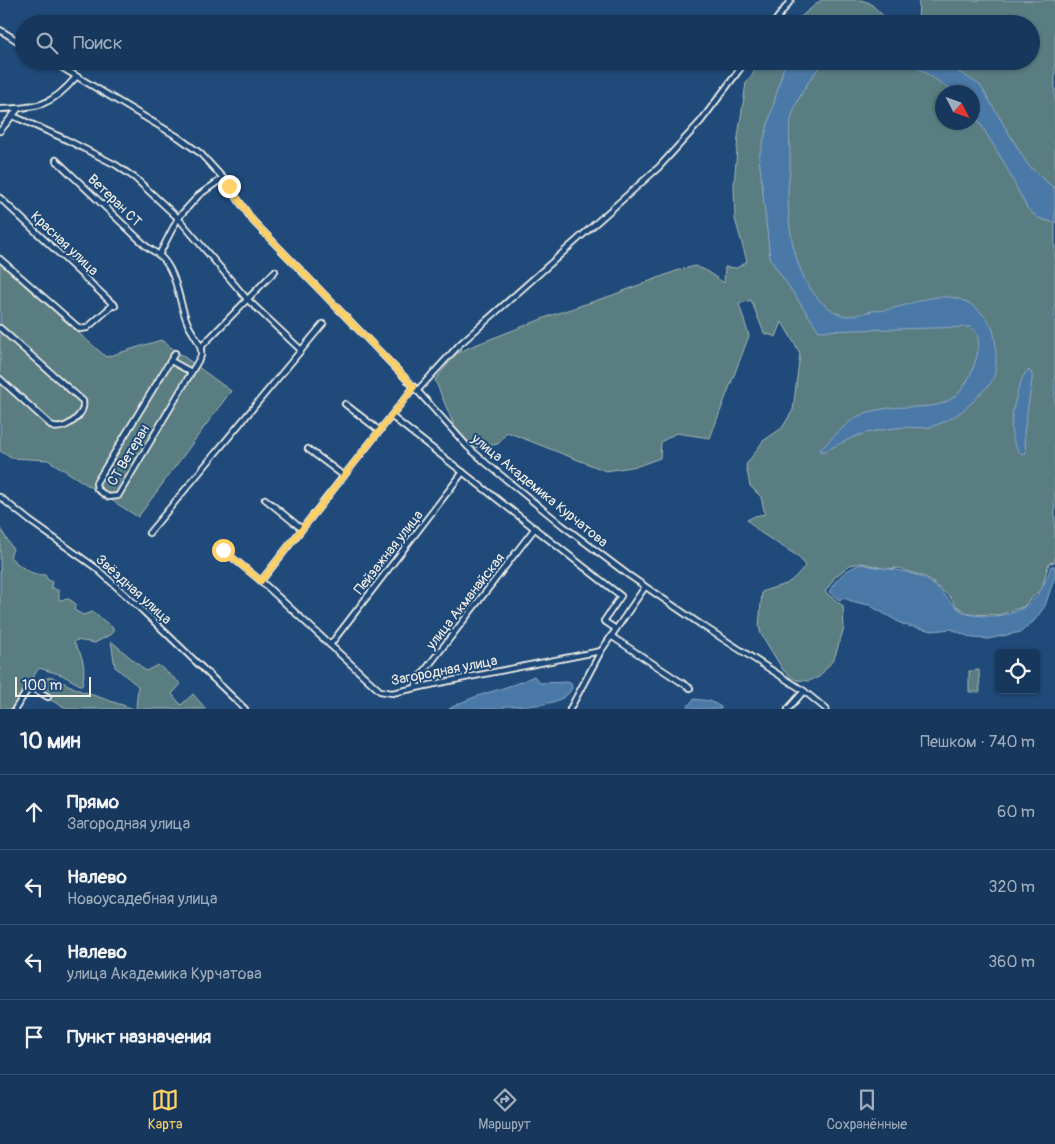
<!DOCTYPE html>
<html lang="ru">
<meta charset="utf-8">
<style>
body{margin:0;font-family:Pangolin,sans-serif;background:#244365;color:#f1f3f6}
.controls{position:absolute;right:15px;bottom:15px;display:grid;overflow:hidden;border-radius:5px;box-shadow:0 1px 4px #0004}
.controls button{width:45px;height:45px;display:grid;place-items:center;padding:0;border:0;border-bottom:1px solid #365272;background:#17385c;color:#f1f3f6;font:25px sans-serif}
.compass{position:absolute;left:935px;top:85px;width:45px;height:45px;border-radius:50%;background:#17385c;box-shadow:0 1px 4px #0004;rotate:132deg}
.scale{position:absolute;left:15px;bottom:12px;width:76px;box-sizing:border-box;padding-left:5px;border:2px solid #f4f1e8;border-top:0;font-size:14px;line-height:18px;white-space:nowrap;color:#f4f1e8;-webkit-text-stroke:4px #1f4a7a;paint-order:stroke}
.stop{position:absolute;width:15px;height:15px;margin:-11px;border:4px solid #ffd166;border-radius:50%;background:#fff}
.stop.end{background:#ffd166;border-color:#fff;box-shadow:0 1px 5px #0008}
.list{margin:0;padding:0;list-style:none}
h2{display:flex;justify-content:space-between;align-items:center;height:65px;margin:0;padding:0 20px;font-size:21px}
h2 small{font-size:16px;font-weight:400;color:#9eacbb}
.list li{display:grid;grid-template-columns:32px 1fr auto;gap:15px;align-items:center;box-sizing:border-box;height:75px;padding:0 20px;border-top:1px solid #365272}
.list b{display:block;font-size:19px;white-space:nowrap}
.list p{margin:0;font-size:16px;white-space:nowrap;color:#9eacbb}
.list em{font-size:16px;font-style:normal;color:#9eacbb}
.icon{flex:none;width:28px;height:28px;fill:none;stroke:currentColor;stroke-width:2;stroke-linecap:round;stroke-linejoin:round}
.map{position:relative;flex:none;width:1055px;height:709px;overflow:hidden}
.search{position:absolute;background:#17385c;box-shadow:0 1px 4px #0004;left:15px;right:15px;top:15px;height:55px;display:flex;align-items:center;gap:12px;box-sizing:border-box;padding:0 18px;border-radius:28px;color:#9eacbb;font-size:19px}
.sheet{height:365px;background:#17385c}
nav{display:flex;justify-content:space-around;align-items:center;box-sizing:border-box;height:70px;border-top:1px solid #365272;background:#17385c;font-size:14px;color:#9eacbb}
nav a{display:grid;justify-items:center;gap:2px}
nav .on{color:#ffd166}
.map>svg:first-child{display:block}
.green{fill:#5a7d81;stroke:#a7b7b4;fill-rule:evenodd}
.water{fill:#4b79a7;stroke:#8fa9c1}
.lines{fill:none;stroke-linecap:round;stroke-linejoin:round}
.minor-casing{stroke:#f4f1e8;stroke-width:8}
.minor{stroke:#1f4a7a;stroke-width:4.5}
.route{stroke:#ffd166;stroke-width:6}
.labels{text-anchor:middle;stroke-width:4;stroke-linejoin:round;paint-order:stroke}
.street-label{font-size:14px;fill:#f4f1e8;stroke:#1f4a7a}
</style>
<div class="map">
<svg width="1055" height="709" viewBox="0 0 1055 709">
<rect width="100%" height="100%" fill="#1f4a7a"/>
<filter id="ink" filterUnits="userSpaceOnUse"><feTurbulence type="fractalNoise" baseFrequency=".02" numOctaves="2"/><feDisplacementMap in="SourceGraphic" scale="10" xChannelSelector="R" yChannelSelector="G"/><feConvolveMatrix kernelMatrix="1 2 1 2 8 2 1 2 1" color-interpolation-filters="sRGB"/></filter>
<g filter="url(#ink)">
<!-- green -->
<g class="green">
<path d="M 821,0 L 861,0 L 870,3 L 892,24 L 918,23 L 919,0 L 1055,0 L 1055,562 L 1049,563 L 1042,588 L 1023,607 L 999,615 L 969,614 L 956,606 L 950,597 L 927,578 L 899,568 L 887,569 L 862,563 L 850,565 L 835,577 L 825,592 L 843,606 L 844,628 L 834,659 L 819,677 L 809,681 L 796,680 L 783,670 L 761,634 L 759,626 L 762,592 C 770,588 778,587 786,584 C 793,580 800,572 805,566 L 799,557 L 761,533 L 747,520 L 755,516 L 765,514 L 761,497 L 750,486 L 746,465 L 763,441 L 782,428 L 793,410 L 800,353 L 782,322 L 776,337 L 764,333 L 751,300 L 739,304 L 749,336 L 710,438 L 676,433 L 661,442 L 660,458 L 638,466 L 606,471 L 507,432 L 498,444 L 474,448 L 455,428 L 435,380 L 456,354 L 470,347 L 552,315 L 613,295 L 676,271 L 695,266 L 705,270 L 724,283 L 725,267 L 737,268 L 747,261 L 735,219 L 734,185 L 738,137 L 746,83 L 761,61 L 1031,61 L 1031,24 L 792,24 ZM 942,92 L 972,92 L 972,122 L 942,122 Z"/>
<polygon points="0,264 106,357 161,340 231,391 138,517 48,460 11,458 0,451"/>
<path d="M 0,528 L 13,549 L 10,557 C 21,567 30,575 45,575 L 47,579 L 52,582 L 51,587 L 59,591 L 59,600 L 69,599 L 76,604 L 74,610 L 83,615 L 93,612 L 113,628 L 113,633 L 95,643 L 76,640 L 74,643 C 84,656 86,670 82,686 L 62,675 L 39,668 L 15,703 L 13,709 L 0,709 Z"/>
<polygon points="111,641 146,671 158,665 181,684 172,694 181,705 193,694 206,709 136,709 138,686 115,667"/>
<polygon points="979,670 980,692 969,692 969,671"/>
<polygon points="52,677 81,691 134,709 68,709 33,691 38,680"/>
</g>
<!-- water -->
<g class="water">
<path d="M 789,61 L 824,61 C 811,78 798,95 792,116 C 787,131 791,149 790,165 C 790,175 788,185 788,195 C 788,237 798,298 842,315 C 851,318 863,313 872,311 C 878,310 884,311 890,309 C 910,305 928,295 949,297 C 967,299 979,308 989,322 C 996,332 995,343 996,355 C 996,363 996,373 992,381 C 990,385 986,388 982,392 C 968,408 952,421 930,427 C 919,429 907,426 896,428 C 886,429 876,431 867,433 C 853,436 838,445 825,451 L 819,451 C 830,440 849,419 863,414 C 913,395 955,430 976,359 C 979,347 981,336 971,327 L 819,331 L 770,259 L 759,157 L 784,66 Z"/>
<polygon points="907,61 941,61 980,85 1028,165 1055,189 1055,223 1038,218 1027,208 1003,161 973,112 972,92 955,92"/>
<path d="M 1029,370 L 1032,374 L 1032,380 L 1024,433 L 1026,453 L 1022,455 C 1005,437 1012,412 1018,390 C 1021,383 1022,374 1029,370 Z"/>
<path d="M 862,564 C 883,570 905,568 925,579 C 941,587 950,605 965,613 C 971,616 978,615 984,616 C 1021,618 1041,600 1051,566 L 1055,566 L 1055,576 L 1045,606 L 1034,621 L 1021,632 L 988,639 L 972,638 L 951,629 L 933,631 L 904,625 L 869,605 L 854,602 L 844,598 L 839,600 L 829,592 C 837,577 846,569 862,564 Z"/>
<path d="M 534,676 L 540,683 L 568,682 L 571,683 L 572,688 C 564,707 524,706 506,706 L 501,709 L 449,709 C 475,693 506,690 534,676 Z"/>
<polygon points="694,699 710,701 721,707 721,709 685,709"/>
</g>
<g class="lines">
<defs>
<g id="minor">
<polyline points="773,24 791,0"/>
<polyline points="0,30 24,45"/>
<polyline points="51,61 178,137 200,153 223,178 253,221 414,387 468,447 486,463 562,525 627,574 700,624 804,691 788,709"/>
<path d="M 0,109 C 37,108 52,106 76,77"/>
<polyline points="13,116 65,139 116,165 135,178 178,218 247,299 301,350"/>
<polyline points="0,131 18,109"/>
<polyline points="56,160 146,246 159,255 178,218 199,195 223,178"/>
<polyline points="0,198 115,306"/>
<path d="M 159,255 C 178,271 178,302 188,324 C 192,334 203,344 201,356 L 118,496 L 108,497 L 97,489 L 96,483 L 175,353"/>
<polyline points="0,259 80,329 87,328 114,304"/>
<path d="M 0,328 L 83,401 C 86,415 66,430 53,427 L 0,379"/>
<polyline points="201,347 275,271"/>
<polyline points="171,361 191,372"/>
<polyline points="417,391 460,344 659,167 701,121 746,61"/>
<polyline points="345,404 380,431"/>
<polyline points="391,416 621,596 604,621 616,629"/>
<polyline points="308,449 344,476"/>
<polyline points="0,497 30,521 96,568 142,610 245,709"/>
<polyline points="265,499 302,529"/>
<polyline points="149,533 323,324"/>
<polyline points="223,550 261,581 380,691 392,693 449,681 601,651"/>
<polyline points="261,581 414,387"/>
<polyline points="611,636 690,688"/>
<polyline points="330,645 463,472"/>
<polyline points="416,688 416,682 535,528"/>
<polyline points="804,691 826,709"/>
<polyline points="15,709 30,686 48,697"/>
<polyline points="570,709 601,651 645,587"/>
</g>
</defs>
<!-- minor casing -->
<use href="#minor" class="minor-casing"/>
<!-- minor -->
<use href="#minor" class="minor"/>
</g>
</g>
<g class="lines" filter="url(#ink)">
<!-- route -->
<polyline class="route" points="223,550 261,581 414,387 253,221 229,186"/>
</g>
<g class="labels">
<!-- street labels -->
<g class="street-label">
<text transform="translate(115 200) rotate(44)" y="5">Ветеран СТ</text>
<text transform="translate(65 243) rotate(43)" y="5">Красная улица</text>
<text transform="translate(128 455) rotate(-59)" y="5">СТ Ветеран</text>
<text transform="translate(540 490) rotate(39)" y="5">улица Академика Курчатова</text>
<text transform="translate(388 552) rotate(-52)" y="5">Пейзажная улица</text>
<text transform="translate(134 589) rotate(42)" y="5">Звёздная улица</text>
<text transform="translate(465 601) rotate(-52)" y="5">улица Акманайская</text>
<text transform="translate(444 670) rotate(-11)" y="5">Загородная улица</text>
</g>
</g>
</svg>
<div class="controls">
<button><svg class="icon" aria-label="locate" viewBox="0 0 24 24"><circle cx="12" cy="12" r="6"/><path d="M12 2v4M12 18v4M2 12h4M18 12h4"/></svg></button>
</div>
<svg class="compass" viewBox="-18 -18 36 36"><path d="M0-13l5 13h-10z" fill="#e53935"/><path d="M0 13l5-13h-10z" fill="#9eacbb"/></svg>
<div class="scale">100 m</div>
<div class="stop" style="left:223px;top:550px"></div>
<div class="stop end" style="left:229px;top:186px"></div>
<div class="search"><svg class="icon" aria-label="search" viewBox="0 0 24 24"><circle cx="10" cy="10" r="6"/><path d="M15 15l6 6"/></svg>Поиск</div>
</div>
<section class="sheet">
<h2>10 мин<small>Пешком · 740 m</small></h2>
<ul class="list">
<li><svg class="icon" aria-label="ahead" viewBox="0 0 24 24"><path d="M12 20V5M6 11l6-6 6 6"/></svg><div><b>Прямо</b><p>Загородная улица</p></div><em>60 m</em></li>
<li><svg class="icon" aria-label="left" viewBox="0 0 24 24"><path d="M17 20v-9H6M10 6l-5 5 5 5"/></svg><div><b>Налево</b><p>Новоусадебная улица</p></div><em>320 m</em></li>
<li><svg class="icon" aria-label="left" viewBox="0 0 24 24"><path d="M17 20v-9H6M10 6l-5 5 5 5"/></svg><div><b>Налево</b><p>улица Академика Курчатова</p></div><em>360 m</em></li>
<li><svg class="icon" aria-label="arrive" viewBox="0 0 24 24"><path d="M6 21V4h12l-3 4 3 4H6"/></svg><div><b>Пункт назначения</b></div></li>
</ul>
</section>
<nav>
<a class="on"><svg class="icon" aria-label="map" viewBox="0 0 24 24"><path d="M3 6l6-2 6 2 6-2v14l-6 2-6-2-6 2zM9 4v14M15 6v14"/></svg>Карта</a>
<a><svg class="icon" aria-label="directions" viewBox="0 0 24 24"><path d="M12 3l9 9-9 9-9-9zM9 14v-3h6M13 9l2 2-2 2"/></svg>Маршрут</a>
<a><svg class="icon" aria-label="saved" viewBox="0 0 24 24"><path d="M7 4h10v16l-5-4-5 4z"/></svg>Сохранённые</a>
</nav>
